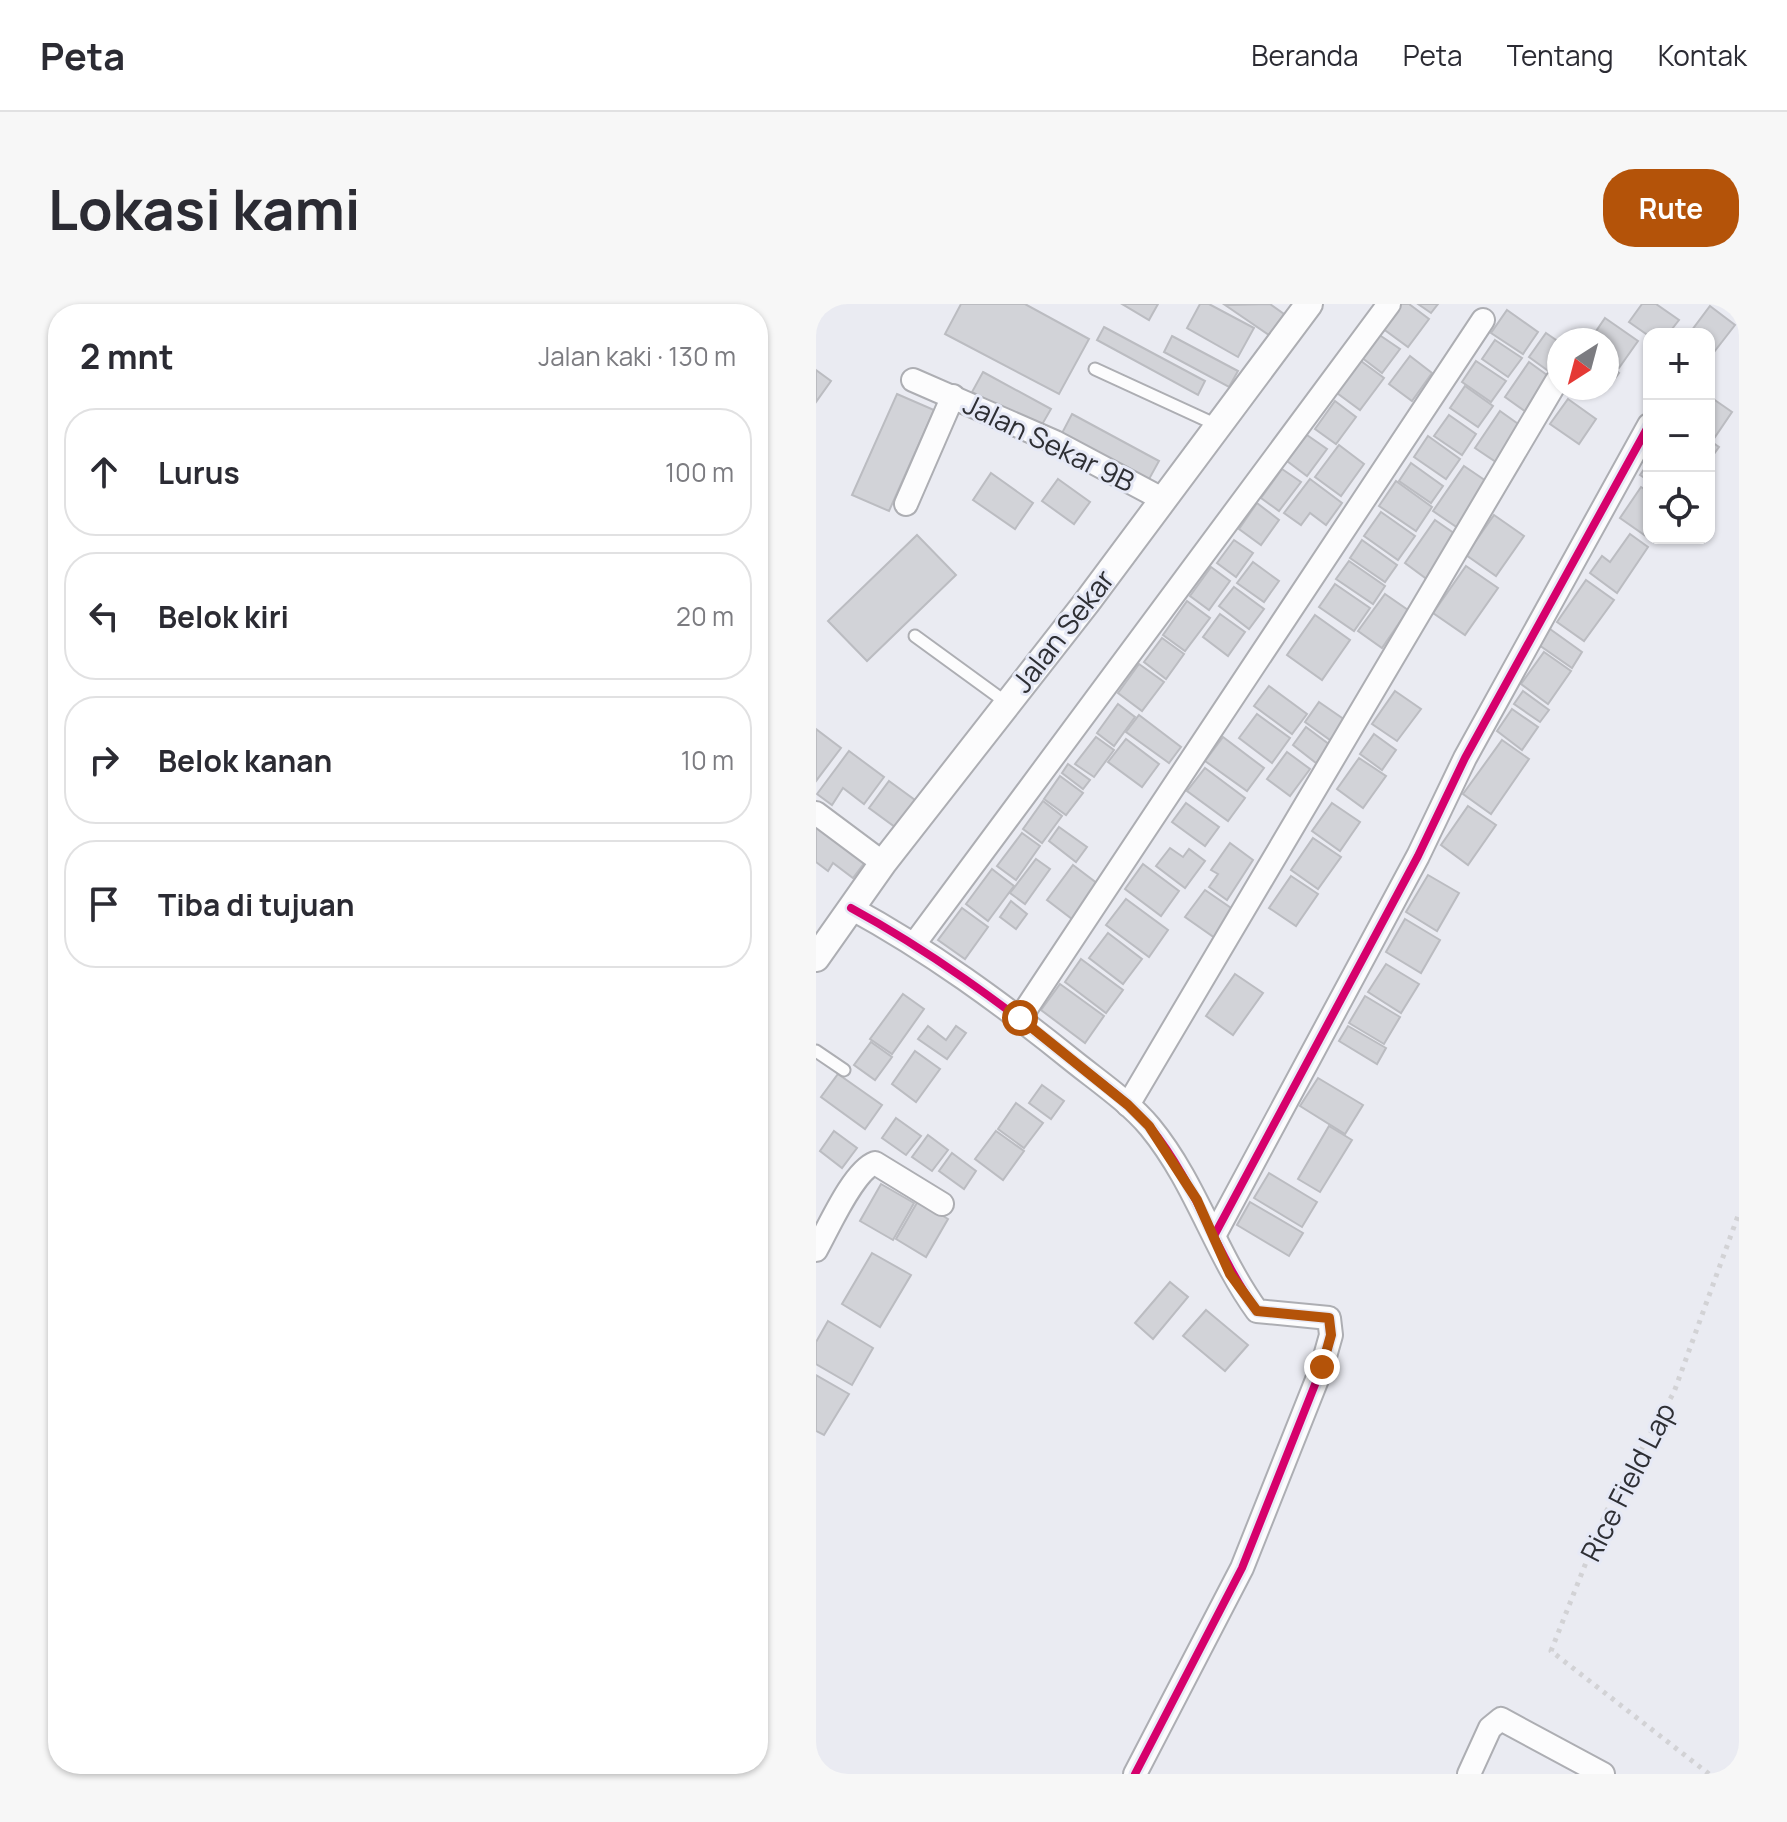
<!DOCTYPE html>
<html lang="id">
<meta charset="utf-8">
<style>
body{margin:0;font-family:Manrope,sans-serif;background:#f7f7f7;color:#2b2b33}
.controls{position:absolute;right:24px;top:24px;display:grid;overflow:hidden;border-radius:16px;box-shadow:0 2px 6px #0004}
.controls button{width:72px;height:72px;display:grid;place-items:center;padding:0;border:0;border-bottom:2px solid #e1e1e2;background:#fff;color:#2b2b33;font:40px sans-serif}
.compass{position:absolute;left:731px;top:24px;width:72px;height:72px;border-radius:50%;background:#fff;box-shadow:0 2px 6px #0004;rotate:216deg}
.stop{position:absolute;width:24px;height:24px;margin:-18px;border:6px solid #b45309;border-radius:50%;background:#fff}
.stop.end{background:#b45309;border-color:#fff;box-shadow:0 2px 8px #0008}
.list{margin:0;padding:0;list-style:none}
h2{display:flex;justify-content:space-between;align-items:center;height:104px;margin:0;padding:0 32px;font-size:34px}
h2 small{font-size:26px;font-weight:400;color:#7c7c81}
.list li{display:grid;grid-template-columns:52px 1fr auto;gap:24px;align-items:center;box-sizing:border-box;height:128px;margin:0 16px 16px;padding:0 16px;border:2px solid #e1e1e2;border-radius:32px}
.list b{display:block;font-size:30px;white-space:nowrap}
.list em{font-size:26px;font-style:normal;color:#7c7c81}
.icon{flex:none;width:44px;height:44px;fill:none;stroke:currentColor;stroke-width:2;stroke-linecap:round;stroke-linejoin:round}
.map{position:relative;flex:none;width:923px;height:1470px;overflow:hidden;border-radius:32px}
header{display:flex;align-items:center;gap:48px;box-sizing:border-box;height:112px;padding:0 40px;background:#fff;border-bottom:2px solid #e1e1e2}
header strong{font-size:38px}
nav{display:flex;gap:44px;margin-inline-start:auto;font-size:28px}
.intro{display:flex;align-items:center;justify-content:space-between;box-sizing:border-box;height:192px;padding:0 48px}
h1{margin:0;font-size:56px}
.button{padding:20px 36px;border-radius:32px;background:#b45309;color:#fff;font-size:28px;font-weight:700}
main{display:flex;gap:48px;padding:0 48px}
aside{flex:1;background:#fff;border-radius:32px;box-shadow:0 2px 6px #0004}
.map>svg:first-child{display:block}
.building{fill:#d2d3d8;stroke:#bbbcc1;stroke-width:2}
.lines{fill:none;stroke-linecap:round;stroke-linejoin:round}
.service-casing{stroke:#adaeb3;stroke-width:15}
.minor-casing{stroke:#adaeb3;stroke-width:26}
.tertiary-casing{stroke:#adaeb3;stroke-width:30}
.path{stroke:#d2d2d5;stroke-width:5;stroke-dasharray:4 6;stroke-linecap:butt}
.service{stroke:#fcfcfd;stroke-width:11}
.minor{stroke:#fcfcfd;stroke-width:22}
.tertiary{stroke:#fcfcfd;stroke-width:26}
.cycleway-casing{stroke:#e6e9f6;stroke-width:13}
.cycleway{stroke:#d6006c;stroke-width:8}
.route{stroke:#b45309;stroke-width:10}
.labels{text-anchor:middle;stroke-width:6;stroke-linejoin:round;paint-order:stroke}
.street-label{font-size:28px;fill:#2e2f34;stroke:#e6e9f6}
</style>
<header>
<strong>Peta</strong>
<nav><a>Beranda</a><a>Peta</a><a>Tentang</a><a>Kontak</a></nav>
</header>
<div class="intro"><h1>Lokasi kami</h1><a class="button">Rute</a></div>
<main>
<aside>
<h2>2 mnt<small>Jalan kaki · 130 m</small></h2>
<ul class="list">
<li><svg class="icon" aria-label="ahead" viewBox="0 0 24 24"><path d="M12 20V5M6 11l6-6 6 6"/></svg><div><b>Lurus</b></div><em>100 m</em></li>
<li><svg class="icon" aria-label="left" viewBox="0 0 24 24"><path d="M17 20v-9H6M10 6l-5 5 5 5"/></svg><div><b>Belok kiri</b></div><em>20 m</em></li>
<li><svg class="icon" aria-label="right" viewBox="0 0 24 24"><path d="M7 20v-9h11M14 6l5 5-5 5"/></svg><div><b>Belok kanan</b></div><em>10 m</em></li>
<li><svg class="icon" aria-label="arrive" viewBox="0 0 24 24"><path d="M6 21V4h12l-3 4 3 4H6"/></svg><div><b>Tiba di tujuan</b></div></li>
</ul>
</aside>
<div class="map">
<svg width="923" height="1470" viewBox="0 0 923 1470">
<rect width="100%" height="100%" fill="#eaebf2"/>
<!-- building -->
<g class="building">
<polygon points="145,0 209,0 273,35 243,90 129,30"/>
<polygon points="306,0 342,0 333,16"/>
<polygon points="384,0 393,0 438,24 422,53 371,24"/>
<polygon points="454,0 468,10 453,31 409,1"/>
<polygon points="584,0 593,0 613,15 592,43 566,24"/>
<polygon points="602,0 622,0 615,9"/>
<polygon points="826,0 840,0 863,16 852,30 833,32 813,18"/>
<polygon points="894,2 919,21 895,52 893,30 873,30"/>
<polygon points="691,6 722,28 707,50 675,29"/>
<polygon points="789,14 822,37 803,64 791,56 791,36 774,36"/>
<polygon points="288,23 389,77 382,91 281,36"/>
<polygon points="730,29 743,38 743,63 738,71 713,53"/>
<polygon points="562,30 584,45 566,69 545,53"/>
<polygon points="356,32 422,67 413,83 348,48"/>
<polygon points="679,36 706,54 692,73 666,55"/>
<polygon points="594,52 616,69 596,97 573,80"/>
<polygon points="545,57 568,74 544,106 521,89"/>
<polygon points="660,57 690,77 675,98 646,78"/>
<polygon points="713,58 735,74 710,108 689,93"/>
<polygon points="791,60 803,69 793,83 791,81"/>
<polygon points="0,66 15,77 0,98"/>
<polygon points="167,68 235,105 224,124 156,88"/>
<polygon points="649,82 677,102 662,123 634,104"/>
<polygon points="81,90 118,106 73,207 36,191"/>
<polygon points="893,92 916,108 899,133 893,129"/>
<polygon points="752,95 780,115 763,140 734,120"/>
<polygon points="519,97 540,113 520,140 499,125"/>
<polygon points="684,107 705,122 680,158 659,144"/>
<polygon points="256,110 343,157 332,177 245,131"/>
<polygon points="633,111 660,130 646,151 618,132"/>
<polygon points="491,131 511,145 491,172 471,157"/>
<polygon points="612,132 644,155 630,175 598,153"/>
<polygon points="893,136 903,143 893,157"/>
<polygon points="523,141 548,160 525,192 499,173"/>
<polygon points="833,158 833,177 824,171"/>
<polygon points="595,159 627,182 615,199 583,177"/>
<polygon points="648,162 673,179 642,224 617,207"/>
<polygon points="466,165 485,178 463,207 445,194"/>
<polygon points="175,169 217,199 199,225 157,196"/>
<polygon points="242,175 274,198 258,220 226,197"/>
<polygon points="494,175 526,199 510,221 494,209 485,221 468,209"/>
<polygon points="580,177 616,203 600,227 563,202"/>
<polygon points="825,183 833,188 834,235 804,214"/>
<polygon points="441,199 463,216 445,241 423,225"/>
<polygon points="565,208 599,232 582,256 548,232"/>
<polygon points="678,211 708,232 680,272 650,251"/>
<polygon points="619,216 642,232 612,276 589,259"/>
<polygon points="814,230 832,243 801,289 774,269 786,252 794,258"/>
<polygon points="101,231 140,271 51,357 12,317"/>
<polygon points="418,236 437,249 420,273 401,259"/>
<polygon points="546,236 581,261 569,278 534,254"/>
<polygon points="533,257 569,282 557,300 520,275"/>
<polygon points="437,258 463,277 448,298 421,279"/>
<polygon points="650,262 682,284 649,331 617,309"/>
<polygon points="395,263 414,277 393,306 374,292"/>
<polygon points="770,276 798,296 768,337 741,318"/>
<polygon points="519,280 554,304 538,327 503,303"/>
<polygon points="418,283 448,305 433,325 403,302"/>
<polygon points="569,290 592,306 566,344 542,327"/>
<polygon points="371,297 394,314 369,347 347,331"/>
<polygon points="404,310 429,328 412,352 387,333"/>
<polygon points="499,311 534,336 506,376 471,351"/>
<polygon points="734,325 766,348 756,364 723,341"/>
<polygon points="346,334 368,350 350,375 328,358"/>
<polygon points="728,348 755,367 732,400 705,380"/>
<polygon points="323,360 348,378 326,407 302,389"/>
<polygon points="453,382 491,410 476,430 438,402"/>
<polygon points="579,387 605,405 581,437 556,420"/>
<polygon points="707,387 733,406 724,418 698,400"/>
<polygon points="503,398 529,416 514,436 489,418"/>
<polygon points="302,400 319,413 298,442 281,429"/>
<polygon points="696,405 722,423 706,446 681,427"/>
<polygon points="441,410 474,434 456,459 423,434"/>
<polygon points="323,411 365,443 353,459 310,428"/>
<polygon points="490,423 514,441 500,459 477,441"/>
<polygon points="0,425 25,444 0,477"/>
<polygon points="558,430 580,446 566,466 544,450"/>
<polygon points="280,433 298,446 278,473 259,460"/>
<polygon points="407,433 448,464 431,487 389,457"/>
<polygon points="310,435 343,460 326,483 292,458"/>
<polygon points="686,436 713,455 675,510 647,490"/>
<polygon points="33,447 68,473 48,500 27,484 16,501 1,490"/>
<polygon points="471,448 494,465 474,492 451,475"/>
<polygon points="543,454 570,472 547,504 521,485"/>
<polygon points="252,460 274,476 267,485 246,469"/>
<polygon points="389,464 429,494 412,517 371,487"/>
<polygon points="244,472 267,489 250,511 228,495"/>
<polygon points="73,477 99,496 79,523 53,504"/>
<polygon points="227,497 246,512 226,539 207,525"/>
<polygon points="370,499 403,523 389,542 356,518"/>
<polygon points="516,499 544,518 524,547 496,527"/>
<polygon points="652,502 680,521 652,561 625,541"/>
<polygon points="0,519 49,558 37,574 17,559 12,567 0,558"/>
<polygon points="243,523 271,543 260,558 233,537"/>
<polygon points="206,529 224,542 200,576 181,562"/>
<polygon points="497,534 525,553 502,585 475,566"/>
<polygon points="414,539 437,556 411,596 393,583 402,570 395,566"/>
<polygon points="354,544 367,553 373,545 389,557 369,584 340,562"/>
<polygon points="220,555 234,565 209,600 194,589"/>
<polygon points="327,560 363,587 345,612 309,585"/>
<polygon points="257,561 282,580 256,615 231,596"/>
<polygon points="176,565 198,582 172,617 150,600"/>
<polygon points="612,571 643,589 621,627 590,608"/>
<polygon points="475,572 502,590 480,622 453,604"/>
<polygon points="389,586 418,606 399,634 369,613"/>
<polygon points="310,595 352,626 333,653 290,621"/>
<polygon points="195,597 211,610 200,625 184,613"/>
<polygon points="146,604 172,623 149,655 122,636"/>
<polygon points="589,615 624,636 605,669 570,648"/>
<polygon points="292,629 326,655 307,680 273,654"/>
<polygon points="265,655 307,686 290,709 249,678"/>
<polygon points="570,660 603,680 585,709 552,688"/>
<polygon points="419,670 447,689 417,731 390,712"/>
<polygon points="244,680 288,712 269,739 225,706"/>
<polygon points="87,690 108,705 76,750 54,735"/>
<polygon points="549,692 584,713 568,740 533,719"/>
<polygon points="112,722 130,736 140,722 150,729 131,755 102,735"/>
<polygon points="532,722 570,744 561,760 523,737"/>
<polygon points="55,738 76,753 59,776 38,761"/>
<polygon points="99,747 124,765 100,798 76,780"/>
<polygon points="22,770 66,801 49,825 5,793"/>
<polygon points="502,774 547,801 529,830 484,802"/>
<polygon points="226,781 248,797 235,815 213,799"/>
<polygon points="200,799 227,819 208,844 182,825"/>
<polygon points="80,814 105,832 90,851 66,834"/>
<polygon points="513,822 536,836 504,888 482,875"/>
<polygon points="18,827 41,844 26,864 4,847"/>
<polygon points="180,827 208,847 187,876 159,855"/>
<polygon points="112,831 132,846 116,867 96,853"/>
<polygon points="136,849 160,867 148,885 123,867"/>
<polygon points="453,869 501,898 486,923 438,894"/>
<polygon points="65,880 98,899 77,936 44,917"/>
<polygon points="102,897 132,915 110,953 80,935"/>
<polygon points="434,898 487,929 473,952 421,921"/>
<polygon points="56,949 95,971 64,1023 26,1000"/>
<polygon points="354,978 372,993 337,1035 319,1019"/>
<polygon points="390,1006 432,1041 409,1067 367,1032"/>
<polygon points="12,1017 57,1044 36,1081 0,1060 0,1038"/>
<polygon points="0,1071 33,1090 8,1131 0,1127"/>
</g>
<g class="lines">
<defs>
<g id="service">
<polyline points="279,65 403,122"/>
<polyline points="99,332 191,399"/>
<polyline points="0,747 28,766"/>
</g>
<g id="minor">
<polyline points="97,76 239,138 348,196"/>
<polyline points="90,200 137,92"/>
<polyline points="0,509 67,559"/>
<path d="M 35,604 C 114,647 185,699 256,756 C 282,777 312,797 334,823 C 380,879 399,949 441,1007 L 513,1014 L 515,1031 L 506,1063 L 426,1264 L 319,1470"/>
<polyline points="99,639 573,0"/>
<polyline points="204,714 667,16"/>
<polyline points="312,801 740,78"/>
<polyline points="399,930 602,552 649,454 833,121"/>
<path d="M 0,946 C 12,925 37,867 59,859 L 126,900"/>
<polyline points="653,1470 674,1424 685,1415 787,1470"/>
</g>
<polyline id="tertiary" points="0,654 67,559 271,298 493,0"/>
</defs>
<!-- service casing -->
<use href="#service" class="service-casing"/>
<!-- minor casing -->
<use href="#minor" class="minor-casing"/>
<!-- tertiary casing -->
<use href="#tertiary" class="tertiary-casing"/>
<!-- path -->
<polyline class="path" points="893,1470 735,1347 790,1208 858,1088 923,909"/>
<!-- service -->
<use href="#service" class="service"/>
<!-- minor -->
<use href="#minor" class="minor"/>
<!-- tertiary -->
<use href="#tertiary" class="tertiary"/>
<defs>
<g id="cycleway">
<path d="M 35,604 C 114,647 185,699 256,756 C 282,777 312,797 334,823 C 380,879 399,949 441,1007 L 513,1014 L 515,1031 L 506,1063 L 426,1264 L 319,1470"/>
<polyline points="399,930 602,552 649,454 833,121"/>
</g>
</defs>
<!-- cycleway casing -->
<use href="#cycleway" class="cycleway-casing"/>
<!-- cycleway -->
<use href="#cycleway" class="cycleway"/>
</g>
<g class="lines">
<!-- route -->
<polyline class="route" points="204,714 312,801 333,822 381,896 414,970 441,1007 513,1014 515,1031 506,1063"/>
</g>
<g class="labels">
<!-- street labels -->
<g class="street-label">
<text transform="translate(233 139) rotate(26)" y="10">Jalan Sekar 9B</text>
<text transform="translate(247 327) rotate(-52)" y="10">Jalan Sekar</text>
<text transform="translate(812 1178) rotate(-63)" y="10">Rice Field Lap</text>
</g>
</g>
</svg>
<div class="controls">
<button>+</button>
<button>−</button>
<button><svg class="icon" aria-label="locate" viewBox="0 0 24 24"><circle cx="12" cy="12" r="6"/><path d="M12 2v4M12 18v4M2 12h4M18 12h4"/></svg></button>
</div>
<svg class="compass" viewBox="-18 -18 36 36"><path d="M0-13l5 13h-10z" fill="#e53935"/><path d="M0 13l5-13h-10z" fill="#7c7c81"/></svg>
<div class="stop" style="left:204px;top:714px"></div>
<div class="stop end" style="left:506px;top:1063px"></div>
</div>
</main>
